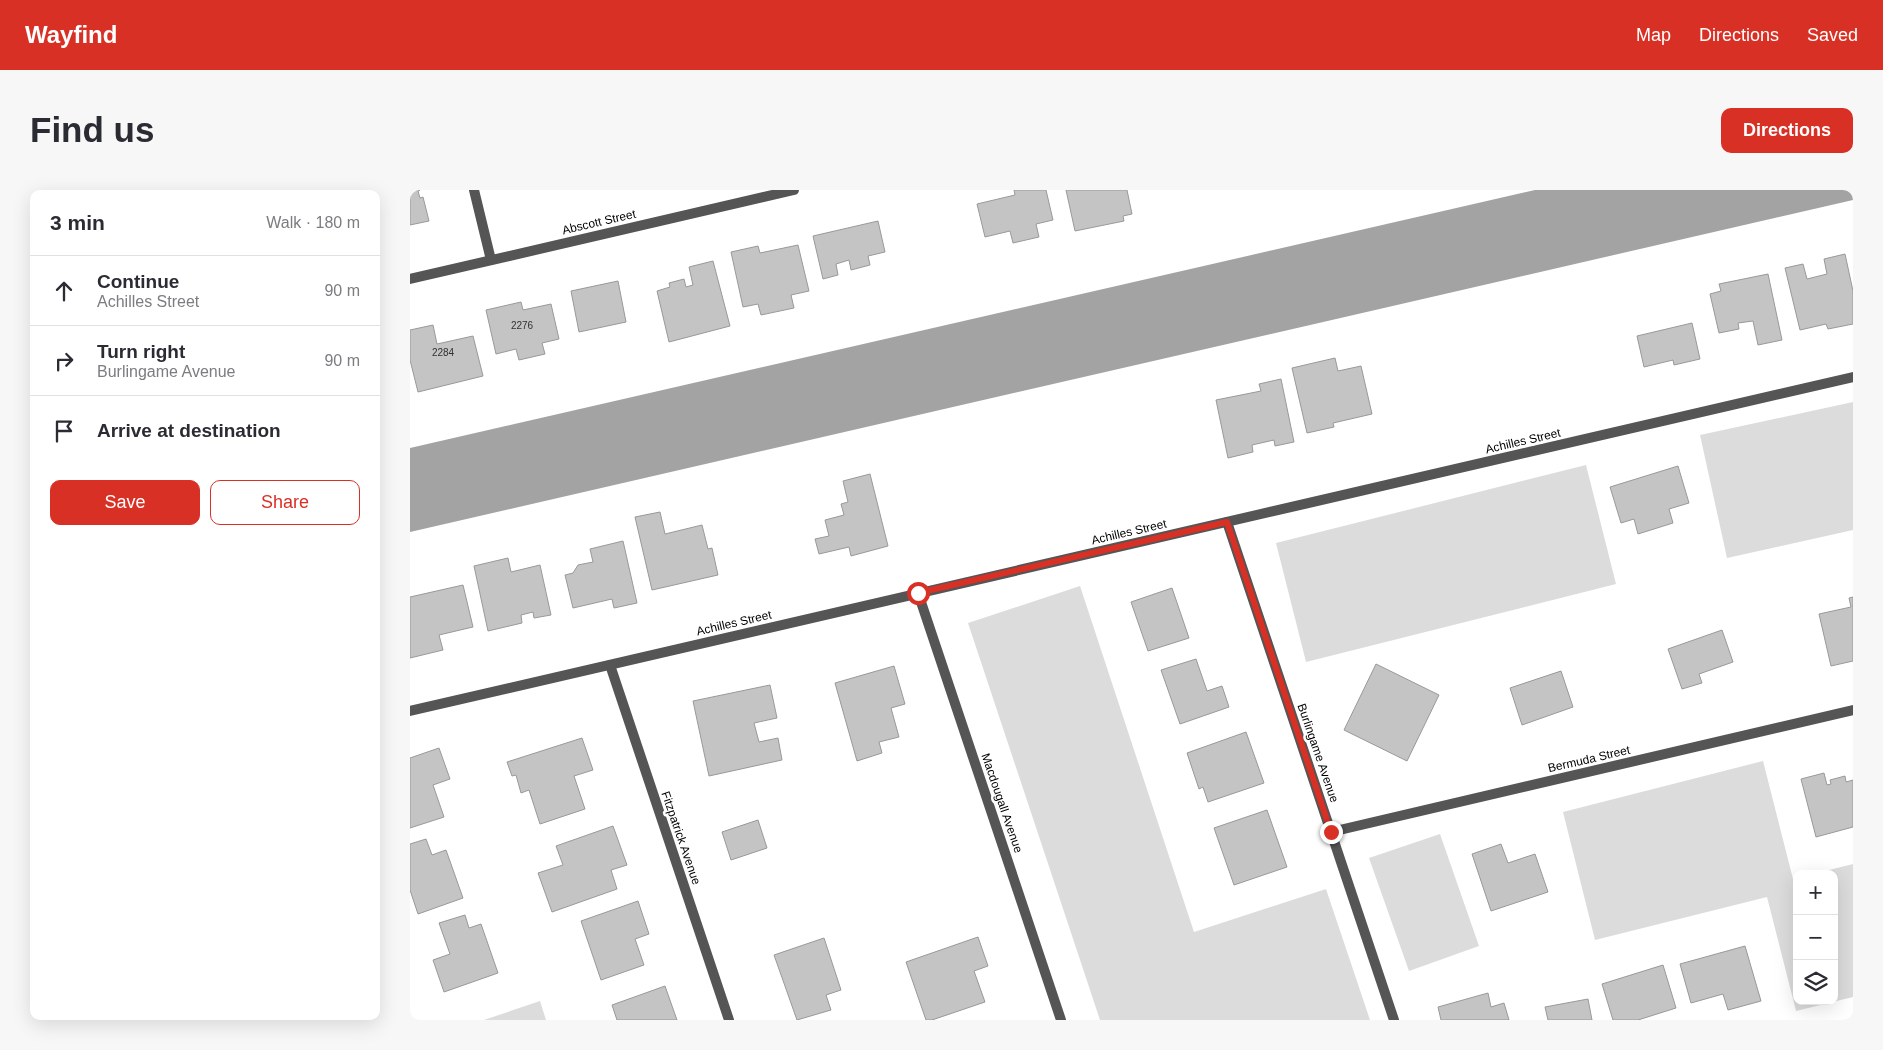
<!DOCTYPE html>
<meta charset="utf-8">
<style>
body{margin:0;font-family:Helvetica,sans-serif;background:#f7f7f7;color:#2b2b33}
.controls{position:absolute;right:15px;bottom:15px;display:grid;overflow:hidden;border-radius:10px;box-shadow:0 5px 20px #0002}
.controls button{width:45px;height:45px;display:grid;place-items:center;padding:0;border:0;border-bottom:1px solid #e1e1e2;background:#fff;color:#2b2b33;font:25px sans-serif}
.stop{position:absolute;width:15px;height:15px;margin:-11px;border:4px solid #d93025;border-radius:50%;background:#fff}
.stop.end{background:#d93025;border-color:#fff;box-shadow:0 1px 5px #0008}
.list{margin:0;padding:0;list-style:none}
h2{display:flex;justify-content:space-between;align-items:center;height:65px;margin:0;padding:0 20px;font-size:21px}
h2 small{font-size:16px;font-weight:400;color:#7c7c81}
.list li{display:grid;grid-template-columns:32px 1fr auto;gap:15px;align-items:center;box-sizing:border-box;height:70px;padding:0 20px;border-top:1px solid #e1e1e2}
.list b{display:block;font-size:19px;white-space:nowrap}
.list p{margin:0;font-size:16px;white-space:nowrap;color:#7c7c81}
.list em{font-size:16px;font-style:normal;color:#7c7c81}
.actions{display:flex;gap:10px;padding:15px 20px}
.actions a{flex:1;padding:11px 0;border:1px solid #d93025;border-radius:10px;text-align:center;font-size:18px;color:#d93025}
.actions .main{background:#d93025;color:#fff}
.icon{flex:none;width:28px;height:28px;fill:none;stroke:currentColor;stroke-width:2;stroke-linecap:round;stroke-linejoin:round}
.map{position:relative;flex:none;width:1443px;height:830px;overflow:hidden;border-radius:10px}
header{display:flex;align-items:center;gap:30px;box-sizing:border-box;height:70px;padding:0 25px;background:#d93025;color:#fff}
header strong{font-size:24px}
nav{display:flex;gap:28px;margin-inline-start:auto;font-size:18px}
.intro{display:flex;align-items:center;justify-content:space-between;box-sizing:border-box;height:120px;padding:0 30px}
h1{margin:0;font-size:35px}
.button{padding:12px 22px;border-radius:10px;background:#d93025;color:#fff;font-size:18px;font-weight:700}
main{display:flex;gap:30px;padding:0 30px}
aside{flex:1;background:#fff;border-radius:10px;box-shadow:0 5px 20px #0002}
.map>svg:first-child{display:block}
.green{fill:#dcdcdc}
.water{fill:#a3a3a3}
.building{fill:#c4c4c4;stroke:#999}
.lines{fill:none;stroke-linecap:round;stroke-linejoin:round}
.street{stroke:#555;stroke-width:10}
.route{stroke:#d93025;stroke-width:6}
.labels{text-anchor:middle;stroke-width:5;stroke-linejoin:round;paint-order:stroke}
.number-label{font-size:10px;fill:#313131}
.street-label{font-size:12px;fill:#000;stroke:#fff}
</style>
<header>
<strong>Wayfind</strong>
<nav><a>Map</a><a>Directions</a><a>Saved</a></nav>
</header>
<div class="intro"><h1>Find us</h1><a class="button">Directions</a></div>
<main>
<aside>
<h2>3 min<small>Walk · 180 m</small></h2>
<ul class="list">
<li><svg class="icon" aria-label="ahead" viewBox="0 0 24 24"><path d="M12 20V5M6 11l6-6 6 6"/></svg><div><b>Continue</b><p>Achilles Street</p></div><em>90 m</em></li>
<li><svg class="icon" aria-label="right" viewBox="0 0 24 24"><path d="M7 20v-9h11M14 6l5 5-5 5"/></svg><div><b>Turn right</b><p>Burlingame Avenue</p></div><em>90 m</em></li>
<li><svg class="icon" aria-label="arrive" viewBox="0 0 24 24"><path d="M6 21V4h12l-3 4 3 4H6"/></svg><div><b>Arrive at destination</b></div></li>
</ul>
<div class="actions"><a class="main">Save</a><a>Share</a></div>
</aside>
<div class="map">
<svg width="1443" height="830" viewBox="0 0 1443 830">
<rect width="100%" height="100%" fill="#fff"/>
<!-- green -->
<g class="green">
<polygon points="1443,212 1443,340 1317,368 1290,245"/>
<polygon points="1176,275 1206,394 896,472 866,353"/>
<polygon points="670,396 784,742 916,699 960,830 690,830 558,433"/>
<polygon points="1353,571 1383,689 1387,688 1387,811 1424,811 1424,684 1403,684 1443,674 1443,807 1386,821 1357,707 1185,750 1153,622"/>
<polygon points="1030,644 1069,756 999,781 959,668"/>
<polygon points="130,811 136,830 74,830"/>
</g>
<!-- water -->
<polygon class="water" points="1125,0 1443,0 1443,10 0,342 0,258"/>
<!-- building -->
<g class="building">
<polygon points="0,0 10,0 8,1 10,8 13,7 19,31 0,35"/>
<polygon points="604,0 636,0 643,30 626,34 629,47 603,53 600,41 575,47 567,14 605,5"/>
<polygon points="656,0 717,0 722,24 713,26 714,31 665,41"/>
<polygon points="468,31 475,62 458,66 460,75 441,80 439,70 426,74 428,85 413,89 403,46"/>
<polygon points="388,55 399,101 381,105 384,118 351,125 348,114 333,117 321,62 348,56 350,63"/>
<polygon points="1435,64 1443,101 1443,134 1418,139 1416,134 1390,140 1375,78 1393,74 1397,89 1417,84 1414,69"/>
<polygon points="303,71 320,136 259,152 247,101 260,97 259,93 274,89 276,97 283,95 279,77"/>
<polygon points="1358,84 1372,150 1348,155 1343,131 1328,133 1329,139 1309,143 1300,104 1311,101 1309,94"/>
<polygon points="208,91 216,132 169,142 161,101"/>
<polygon points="111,112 113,120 141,114 149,149 132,153 135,164 109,170 106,159 86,164 76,120"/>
<polygon points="1282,133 1290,169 1264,175 1263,170 1234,177 1227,146"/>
<polygon points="23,135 27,154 63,146 73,186 8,202 0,170 0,140"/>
<polygon points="925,168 928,181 951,176 962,224 923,233 924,237 897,243 882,178"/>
<polygon points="871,189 884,252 865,256 864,250 842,255 843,262 818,268 806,210 851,201 849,194"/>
<polygon points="1268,276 1279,313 1259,319 1263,333 1228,344 1224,329 1211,333 1200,297"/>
<polygon points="460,284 478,356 441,366 439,357 409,364 405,349 419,346 415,330 434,325 431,314 438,312 433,291"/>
<polygon points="250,322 255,344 292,335 298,359 302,358 308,385 242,400 225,327"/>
<polygon points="213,351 227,413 204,418 202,409 163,418 155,385 163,383 168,375 183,372 180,359"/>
<polygon points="98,368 101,382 130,375 141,425 124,428 123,422 111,425 112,433 78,441 64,376"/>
<polygon points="53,395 63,437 29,445 33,460 0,468 0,407"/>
<polygon points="762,398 779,448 738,461 721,412"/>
<polygon points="1443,407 1443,471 1421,476 1409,424 1441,417 1439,408"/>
<polygon points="1312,440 1323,472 1289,484 1292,493 1272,499 1258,459"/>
<polygon points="786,469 797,501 812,496 819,517 770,534 751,480"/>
<polygon points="966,474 1029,505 997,571 934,540"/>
<polygon points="484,476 495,514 481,518 489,547 469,552 472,563 447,571 425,493"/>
<polygon points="1151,481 1163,517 1112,535 1100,498"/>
<polygon points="360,495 367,528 344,533 349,552 368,548 372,570 299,586 283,511"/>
<polygon points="836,542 854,593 798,612 793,597 789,599 777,563"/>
<polygon points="172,548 183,580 164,586 175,619 130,634 119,600 111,603 106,585 102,586 97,572"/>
<polygon points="29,558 40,589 23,595 34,627 0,638 0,568"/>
<polygon points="1414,583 1417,595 1421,594 1420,590 1435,586 1436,592 1443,590 1443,637 1406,647 1391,589"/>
<polygon points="857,620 877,677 824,695 804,638"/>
<polygon points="348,630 357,658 321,670 312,642"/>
<polygon points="203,636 217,675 201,680 207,699 142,722 128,683 153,675 146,656"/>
<polygon points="16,649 22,665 36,660 53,708 8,724 0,700 0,654"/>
<polygon points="1091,654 1098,673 1125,664 1138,702 1081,721 1062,664"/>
<polygon points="228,711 239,744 225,749 234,775 191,790 171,731"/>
<polygon points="55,725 59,738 71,734 88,783 34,802 23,770 40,764 29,733"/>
<polygon points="568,747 578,776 564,781 575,812 522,830 516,830 496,772"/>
<polygon points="414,748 431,800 416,805 421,820 387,830 364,765"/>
<polygon points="1335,756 1351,811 1318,820 1313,804 1281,813 1270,774"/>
<polygon points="1253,775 1266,818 1228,830 1203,830 1192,794"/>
<polygon points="255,796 267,830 207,830 202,815"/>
<polygon points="1078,803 1081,817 1094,813 1099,830 1031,830 1028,817"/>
<polygon points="1178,809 1182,830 1138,830 1135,817"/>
</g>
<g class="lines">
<!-- street -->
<g class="street">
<polyline points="64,0 81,70"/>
<polyline points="0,89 384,0"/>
<polyline points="817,332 984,830"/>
<polyline points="508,403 651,830"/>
<polyline points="200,475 319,830"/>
<polyline points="0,521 1443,187"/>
<polyline points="921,642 1443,520"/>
</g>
</g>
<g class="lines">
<!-- route -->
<polyline class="route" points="508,403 817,332 921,642"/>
</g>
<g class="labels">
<!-- number labels -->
<g class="number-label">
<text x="112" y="139">2276</text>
<text x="33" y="166">2284</text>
</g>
<!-- street labels -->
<g class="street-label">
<text transform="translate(189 32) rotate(-13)" y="4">Abscott Street</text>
<text transform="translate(1113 251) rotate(-13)" y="4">Achilles Street</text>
<text transform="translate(719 342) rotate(-13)" y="4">Achilles Street</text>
<text transform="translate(324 433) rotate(-13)" y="4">Achilles Street</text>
<text transform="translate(908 563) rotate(71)" y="4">Burlingame Avenue</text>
<text transform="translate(1179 569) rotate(-13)" y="4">Bermuda Street</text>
<text transform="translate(592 613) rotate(71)" y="4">Macdougall Avenue</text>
<text transform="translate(271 648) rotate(71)" y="4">Fitzpatrick Avenue</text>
</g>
</g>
</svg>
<div class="controls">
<button>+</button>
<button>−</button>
<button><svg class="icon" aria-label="layers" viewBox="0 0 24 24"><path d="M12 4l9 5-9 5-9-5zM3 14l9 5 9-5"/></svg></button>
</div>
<div class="stop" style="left:508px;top:403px"></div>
<div class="stop end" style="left:921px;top:642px"></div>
</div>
</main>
